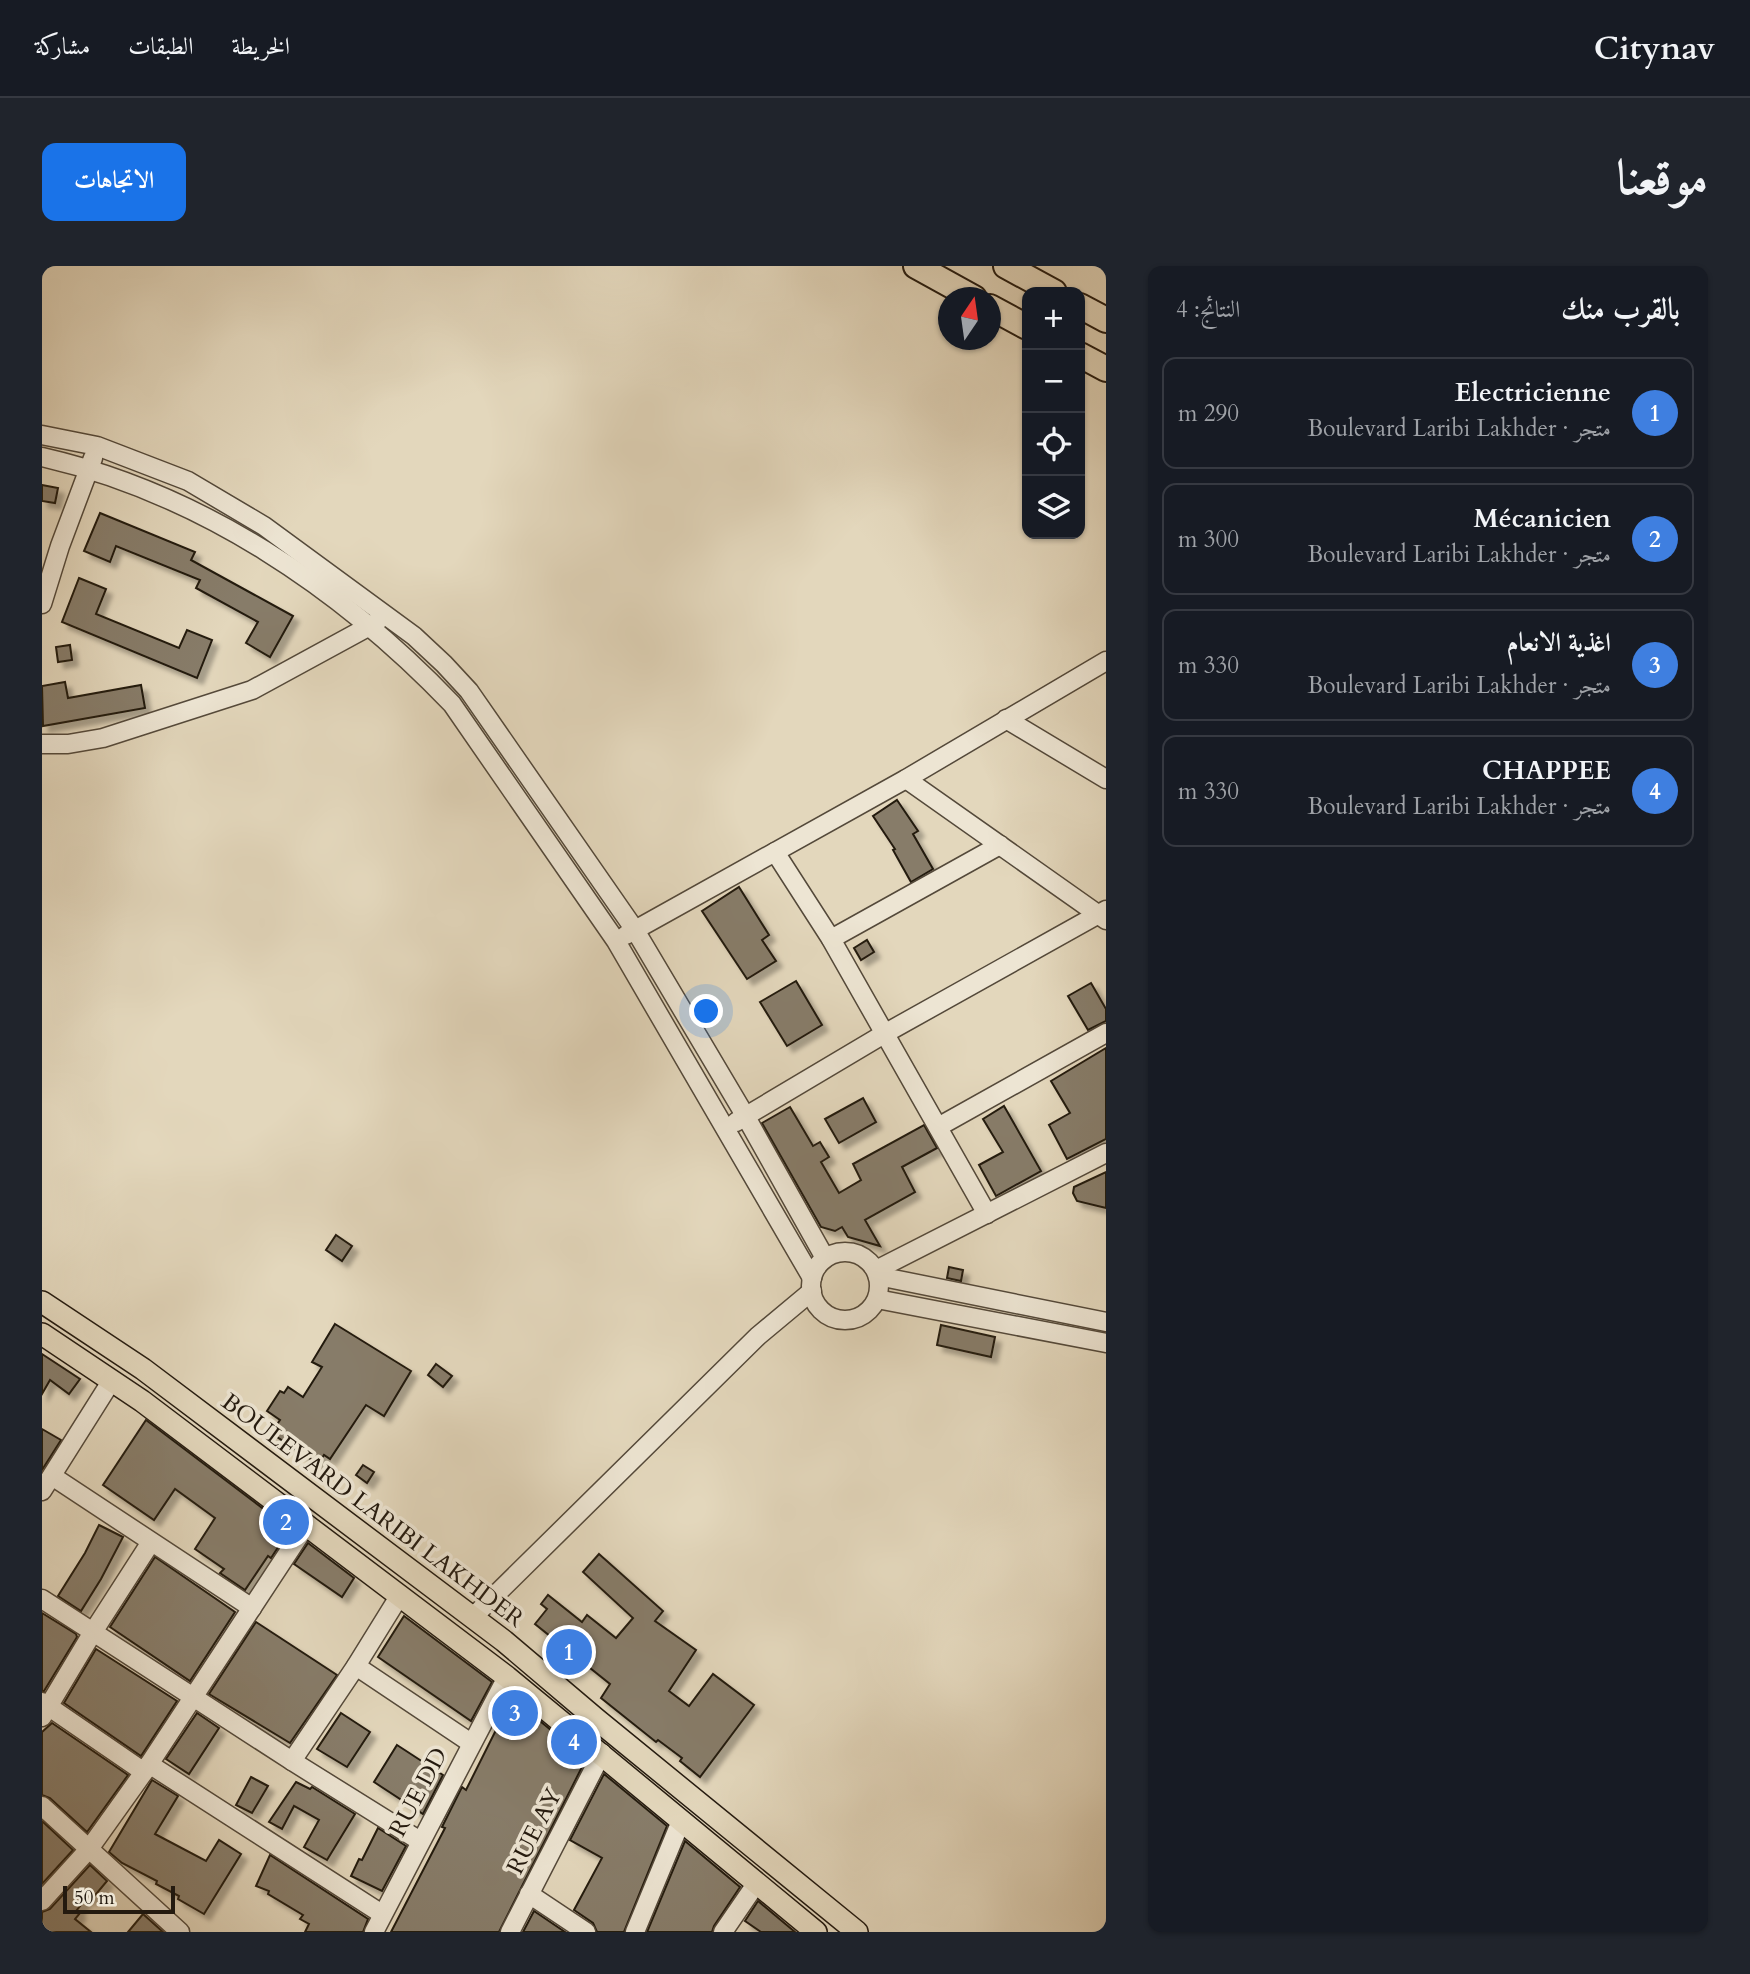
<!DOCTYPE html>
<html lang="ar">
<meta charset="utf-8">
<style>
body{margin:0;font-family:Cardo,Amiri,serif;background:#20242c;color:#f1f3f6;direction:rtl}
.controls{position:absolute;right:21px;top:21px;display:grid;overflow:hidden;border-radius:14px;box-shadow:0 2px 5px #0004}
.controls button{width:63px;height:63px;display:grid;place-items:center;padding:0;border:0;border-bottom:2px solid #363941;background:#171b24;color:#f1f3f6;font:35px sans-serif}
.compass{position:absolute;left:896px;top:21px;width:63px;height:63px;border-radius:50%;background:#171b24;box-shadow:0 2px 5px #0004;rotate:13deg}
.scale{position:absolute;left:21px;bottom:18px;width:112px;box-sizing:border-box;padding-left:7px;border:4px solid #241a0f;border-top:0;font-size:19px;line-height:24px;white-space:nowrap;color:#241a0f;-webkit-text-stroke:5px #ede5d3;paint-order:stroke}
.you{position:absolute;left:665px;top:746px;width:24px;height:24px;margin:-18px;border:5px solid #fff;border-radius:50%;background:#1a73e8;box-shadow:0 0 0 10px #1a73e833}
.badge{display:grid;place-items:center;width:46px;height:46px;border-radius:50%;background:#1a73e8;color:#fff;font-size:23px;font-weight:700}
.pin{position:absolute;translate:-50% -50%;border:4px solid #fff;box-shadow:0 2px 7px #0006}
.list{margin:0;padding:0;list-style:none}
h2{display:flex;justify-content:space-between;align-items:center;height:91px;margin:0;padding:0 28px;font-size:30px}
h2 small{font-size:23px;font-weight:400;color:#9ea1a6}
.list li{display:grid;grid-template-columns:46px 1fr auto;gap:21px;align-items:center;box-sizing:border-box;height:112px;margin:0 14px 14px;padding:0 14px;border:2px solid #363941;border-radius:14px}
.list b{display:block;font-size:26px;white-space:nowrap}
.list p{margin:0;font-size:23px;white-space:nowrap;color:#9ea1a6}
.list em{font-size:23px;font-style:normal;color:#9ea1a6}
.icon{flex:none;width:38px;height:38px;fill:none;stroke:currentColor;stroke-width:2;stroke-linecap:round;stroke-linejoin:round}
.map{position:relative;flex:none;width:1064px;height:1666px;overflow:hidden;direction:ltr;border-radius:14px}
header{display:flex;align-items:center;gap:42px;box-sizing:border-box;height:98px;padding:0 35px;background:#171b24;border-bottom:2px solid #363941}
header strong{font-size:33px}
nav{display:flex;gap:38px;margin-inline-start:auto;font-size:24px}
.intro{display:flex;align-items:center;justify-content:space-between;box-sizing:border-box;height:168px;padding:0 42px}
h1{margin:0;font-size:49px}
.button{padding:18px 32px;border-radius:14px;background:#1a73e8;color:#fff;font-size:24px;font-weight:700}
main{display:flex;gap:42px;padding:0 42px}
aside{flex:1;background:#171b24;border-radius:14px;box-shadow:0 2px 5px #0004}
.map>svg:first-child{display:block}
.building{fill:#877c69;stroke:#241a0f;stroke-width:2;filter:url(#shadow)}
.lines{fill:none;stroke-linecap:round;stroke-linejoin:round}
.minor-casing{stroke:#54493a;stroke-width:21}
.major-casing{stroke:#241a0f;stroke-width:24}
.highway-casing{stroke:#241a0f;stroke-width:28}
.minor{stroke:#ede5d3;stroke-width:18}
.major{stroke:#e3d7bc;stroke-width:21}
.highway{stroke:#e3d7bc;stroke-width:24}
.labels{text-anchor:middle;stroke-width:7;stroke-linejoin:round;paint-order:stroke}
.street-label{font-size:24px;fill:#241a0f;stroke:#ede5d3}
</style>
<header>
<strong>Citynav</strong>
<nav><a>الخريطة</a><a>الطبقات</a><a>مشاركة</a></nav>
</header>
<div class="intro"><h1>موقعنا</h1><a class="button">الاتجاهات</a></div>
<main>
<aside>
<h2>بالقرب منك<small>النتائج: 4</small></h2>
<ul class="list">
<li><span class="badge" style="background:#3f7fe0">1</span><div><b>Electricienne</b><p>متجر · Boulevard Laribi Lakhder</p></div><em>290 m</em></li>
<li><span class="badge" style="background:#3f7fe0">2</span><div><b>Mécanicien</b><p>متجر · Boulevard Laribi Lakhder</p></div><em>300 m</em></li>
<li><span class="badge" style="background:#3f7fe0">3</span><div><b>اغذية الانعام</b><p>متجر · Boulevard Laribi Lakhder</p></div><em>330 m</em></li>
<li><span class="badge" style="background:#3f7fe0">4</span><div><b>CHAPPEE</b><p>متجر · Boulevard Laribi Lakhder</p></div><em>330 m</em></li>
</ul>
</aside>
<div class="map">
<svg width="1064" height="1666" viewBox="0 0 1064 1666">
<defs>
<filter id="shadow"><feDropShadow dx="6" dy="6" stdDeviation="2" flood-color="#0004"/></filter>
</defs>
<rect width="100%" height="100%" fill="#e3d7bc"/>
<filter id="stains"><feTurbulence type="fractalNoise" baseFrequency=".00286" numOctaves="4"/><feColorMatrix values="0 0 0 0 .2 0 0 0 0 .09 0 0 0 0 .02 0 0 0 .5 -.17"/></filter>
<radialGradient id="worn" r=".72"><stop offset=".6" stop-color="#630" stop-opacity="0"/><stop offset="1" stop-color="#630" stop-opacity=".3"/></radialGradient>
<!-- building -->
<g class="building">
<polygon points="0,219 16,222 13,237 0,235"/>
<polygon points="58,247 153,286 149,294 251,350 228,391 204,377 216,356 154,322 158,314 74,280 68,296 42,285"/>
<polygon points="37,312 64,323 54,348 137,382 145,364 170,374 155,412 20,356"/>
<polygon points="28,379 30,394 16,396 14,381"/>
<polygon points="23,416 26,432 99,419 103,442 1,460 0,420"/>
<polygon points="855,534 876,565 871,568 891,603 869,616 851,584 853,583 831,550"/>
<polygon points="697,621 727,669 720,674 734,695 705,713 660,645"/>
<polygon points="825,674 832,686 819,694 812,682"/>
<polygon points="754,715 780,759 745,780 718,736"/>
<polygon points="1049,717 1064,743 1064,755 1046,764 1026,730"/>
<polygon points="1064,782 1064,873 1025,893 1007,859 1028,847 1009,815"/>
<polygon points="821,832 834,856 797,877 783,853"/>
<polygon points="962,840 999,905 954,930 937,899 961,886 941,853"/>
<polygon points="748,841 771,880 778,876 787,891 779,896 797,927 819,914 811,898 882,859 895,882 860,901 873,926 823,954 838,980 806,971 800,961 793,965 779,961 720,857"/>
<polygon points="1064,906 1064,942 1035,935 1031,927 1032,921"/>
<polygon points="294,969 310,980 300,995 284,984"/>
<polygon points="907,1001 921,1004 919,1015 905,1012"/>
<polygon points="293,1058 369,1105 342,1150 324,1139 288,1193 282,1189 276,1198 229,1167 238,1154 225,1145 238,1125 242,1127 246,1121 261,1131 280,1101 270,1096"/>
<polygon points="899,1059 953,1071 949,1091 895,1079"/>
<polygon points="0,1088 38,1113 27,1128 8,1114 0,1128"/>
<polygon points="394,1098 410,1110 401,1121 386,1109"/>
<polygon points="104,1154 248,1263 229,1292 226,1290 203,1324 178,1307 182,1303 153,1283 173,1252 133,1223 112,1254 61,1219"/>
<polygon points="0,1163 19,1174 0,1204"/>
<polygon points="321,1199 332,1206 325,1217 314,1209"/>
<polygon points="57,1259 81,1271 59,1313 39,1345 16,1330 43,1287"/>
<polygon points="266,1277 312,1312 300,1331 252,1298"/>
<polygon points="557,1288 621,1345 613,1355 654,1384 627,1425 647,1440 671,1408 712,1439 658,1511 638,1495 640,1492 616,1474 614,1476 559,1432 568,1418 493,1358 505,1343 499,1338 506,1329 540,1356 545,1349 574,1372 591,1352 541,1306"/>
<polygon points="113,1291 193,1346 148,1415 68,1361"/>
<polygon points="0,1347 34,1368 35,1371 2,1425 0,1425"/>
<polygon points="362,1350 450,1416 429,1455 336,1391"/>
<polygon points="214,1356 295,1409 248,1477 167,1428"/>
<polygon points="54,1383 135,1435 99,1490 22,1437"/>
<polygon points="470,1432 544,1493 457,1666 349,1666 403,1562 400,1561 420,1521 424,1524"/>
<polygon points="155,1447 177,1462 147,1508 124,1493"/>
<polygon points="299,1447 328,1466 305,1501 275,1483"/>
<polygon points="10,1457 86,1509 45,1566 8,1532 0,1529 0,1466"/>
<polygon points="355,1479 401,1509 381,1548 332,1516"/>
<polygon points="562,1508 625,1560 582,1666 555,1666 551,1657 532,1644 560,1592 528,1574"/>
<polygon points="209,1511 226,1520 210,1547 194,1539"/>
<polygon points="110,1514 136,1530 113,1568 164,1595 177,1574 199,1588 162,1648 136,1633 137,1630 114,1618 115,1615 80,1597 67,1586"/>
<polygon points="254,1516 268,1523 270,1521 313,1548 285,1594 262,1581 277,1554 252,1540 240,1563 227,1556"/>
<polygon points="0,1555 31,1584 0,1618"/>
<polygon points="336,1562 364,1580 340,1625 309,1610 317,1593 320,1594"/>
<polygon points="643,1575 698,1621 672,1660 670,1666 605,1666"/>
<polygon points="228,1589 326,1653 321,1666 263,1666 267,1658 258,1653 261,1649 226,1628 227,1625 214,1620"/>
<polygon points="48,1599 65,1615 50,1633 46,1630 35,1644 38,1647 33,1653 49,1666 0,1666 0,1646 8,1643"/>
<polygon points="716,1635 753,1666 719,1666 703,1655"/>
<polygon points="492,1645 523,1666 481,1666"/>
<polygon points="101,1648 121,1666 86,1666"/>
</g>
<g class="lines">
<defs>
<g id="minor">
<polyline points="0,169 55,180 146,215 222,260 372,370 402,398 427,425 593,664 704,851 783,992"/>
<path d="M 0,191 C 158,227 299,322 410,438 L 574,675 L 770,1012"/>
<polyline points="0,338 18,280 51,192"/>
<polyline points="964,453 1064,513"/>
<polyline points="0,478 26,478 61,472 210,424 335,356"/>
<polyline points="864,513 1064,654"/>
<polyline points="733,586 789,673 945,948"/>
<polyline points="584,669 864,513 1064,395"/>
<polyline points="789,673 958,579"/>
<polyline points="694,856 842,768 1064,644"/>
<polyline points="896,861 1064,767"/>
<circle cx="803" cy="1020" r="34"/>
<polyline points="834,1004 1064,887"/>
<polyline points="836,1010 1064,1056"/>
<polyline points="835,1033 1064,1077"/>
<polyline points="10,1210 210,1342"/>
<polyline points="0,1225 70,1114"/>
<polyline points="0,1333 51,1366 109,1276"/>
<polyline points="431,1351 716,1070 770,1025"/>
<polyline points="314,1400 429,1477"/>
<polyline points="0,1436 102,1506"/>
<polyline points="0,1451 51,1366 250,1495 378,1575"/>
<polyline points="250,1495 314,1400 358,1329"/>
<polyline points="107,1498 340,1648"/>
<polyline points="0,1540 138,1666"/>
<polyline points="487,1628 544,1666"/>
<polyline points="0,1635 47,1583 102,1506 265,1258"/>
<polyline points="332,1666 465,1411"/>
<polyline points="468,1666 560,1487"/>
<polyline points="593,1666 639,1555"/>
<polyline points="681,1666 714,1618"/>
</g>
<g id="major">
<polyline points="0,1036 101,1103 462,1375 554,1453 815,1666"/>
<polyline points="0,1068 100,1135 465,1411 774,1666"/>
</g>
<g id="highway">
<polyline points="874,0 932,32"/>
<polyline points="964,0 1012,26"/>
<polyline points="1038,40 1064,54"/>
<polyline points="948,41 985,61"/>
<polyline points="1038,89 1064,103"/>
</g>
</defs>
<!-- minor casing -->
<use href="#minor" class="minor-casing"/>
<!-- major casing -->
<use href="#major" class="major-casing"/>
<!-- highway casing -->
<use href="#highway" class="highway-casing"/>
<!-- minor -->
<use href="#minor" class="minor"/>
<!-- major -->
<use href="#major" class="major"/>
<!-- highway -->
<use href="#highway" class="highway"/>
</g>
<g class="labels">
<!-- street labels -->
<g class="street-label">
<text transform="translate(331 1244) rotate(37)" y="8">BOULEVARD LARIBI LAKHDER</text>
<text transform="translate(376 1526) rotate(-62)" y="8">RUE DD</text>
<text transform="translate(492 1565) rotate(-63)" y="8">RUE AY</text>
</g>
</g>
<rect width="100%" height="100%" filter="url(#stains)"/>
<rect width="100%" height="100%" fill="url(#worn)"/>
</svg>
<div class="controls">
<button>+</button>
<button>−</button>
<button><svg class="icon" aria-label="locate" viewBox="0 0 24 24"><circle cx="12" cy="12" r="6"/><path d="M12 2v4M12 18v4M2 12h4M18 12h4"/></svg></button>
<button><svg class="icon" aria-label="layers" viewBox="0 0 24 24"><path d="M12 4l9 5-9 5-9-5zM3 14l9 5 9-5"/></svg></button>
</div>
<svg class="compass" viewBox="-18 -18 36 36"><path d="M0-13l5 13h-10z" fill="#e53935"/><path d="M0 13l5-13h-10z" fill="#9ea1a6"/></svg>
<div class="scale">50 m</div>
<div class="you"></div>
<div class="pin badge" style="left:527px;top:1386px;background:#3f7fe0">1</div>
<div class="pin badge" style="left:244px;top:1256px;background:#3f7fe0">2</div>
<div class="pin badge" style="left:473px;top:1447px;background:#3f7fe0">3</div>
<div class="pin badge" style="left:532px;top:1476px;background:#3f7fe0">4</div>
</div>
</main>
